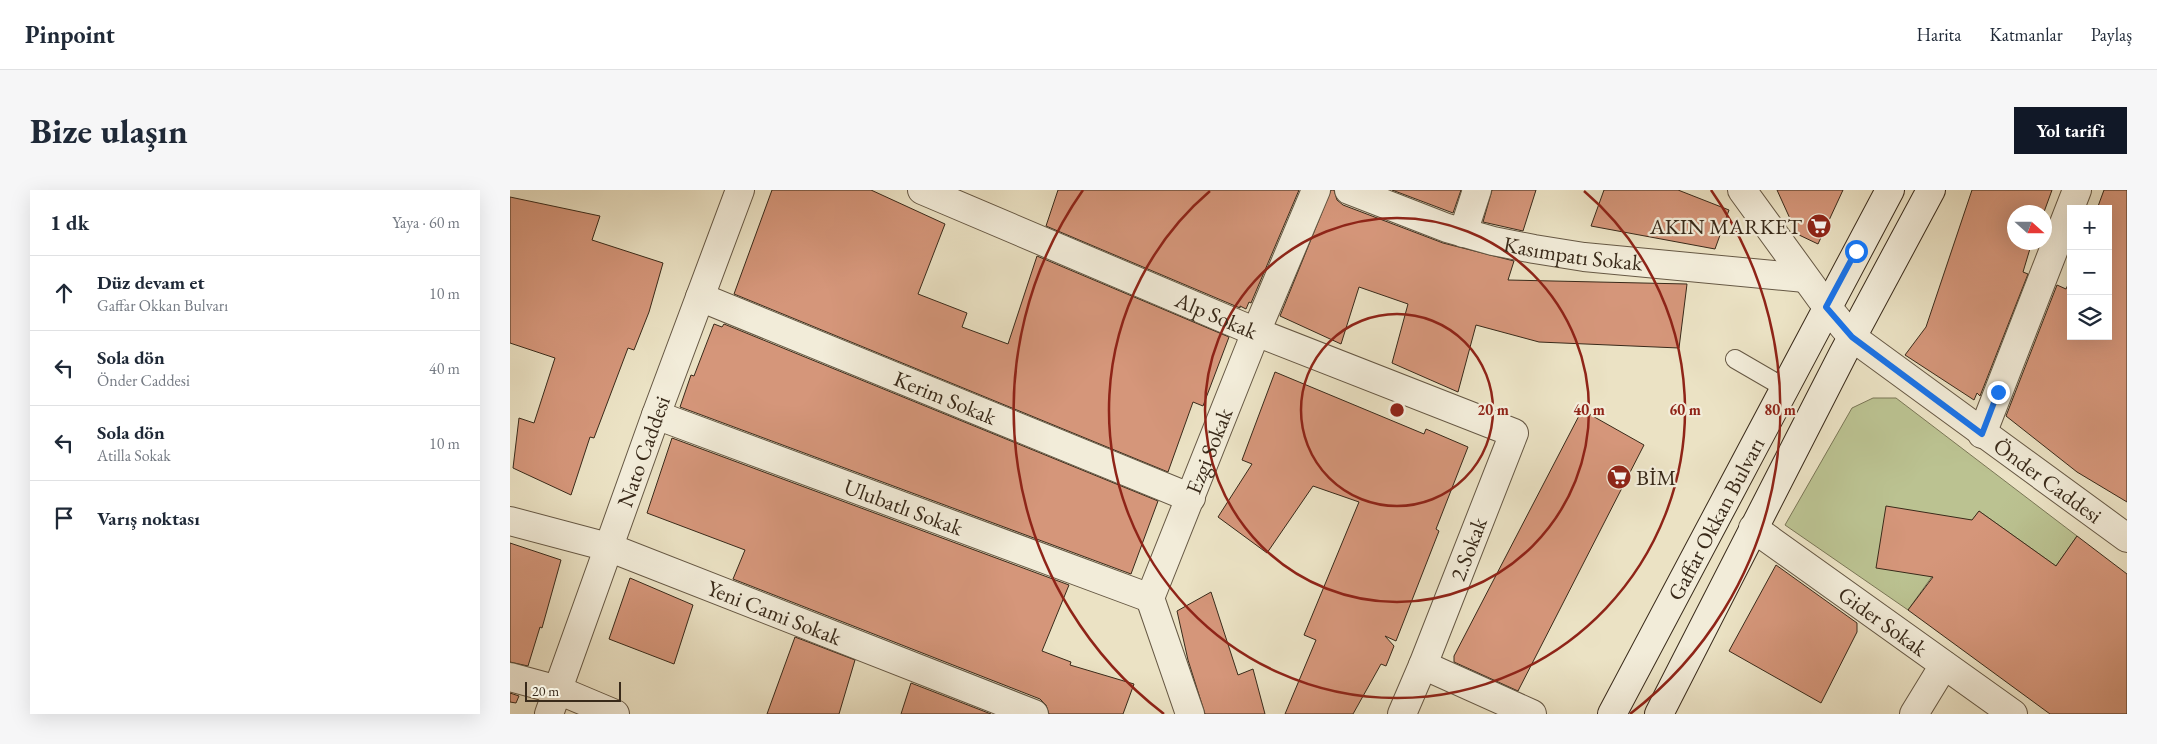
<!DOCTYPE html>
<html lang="tr">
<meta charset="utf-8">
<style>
body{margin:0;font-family:"EB Garamond",serif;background:#f6f6f7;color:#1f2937}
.controls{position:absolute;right:15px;top:15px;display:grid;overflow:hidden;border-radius:0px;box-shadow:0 5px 20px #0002}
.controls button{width:45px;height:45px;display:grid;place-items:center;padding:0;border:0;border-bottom:1px solid #e0e1e3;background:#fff;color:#1f2937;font:25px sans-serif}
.compass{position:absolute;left:1497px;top:15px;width:45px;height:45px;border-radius:50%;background:#fff;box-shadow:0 5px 20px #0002;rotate:111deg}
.scale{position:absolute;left:15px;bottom:12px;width:96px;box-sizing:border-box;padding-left:5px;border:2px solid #392a1a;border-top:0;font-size:14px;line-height:18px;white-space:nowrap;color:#392a1a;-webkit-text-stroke:4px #f2ecd9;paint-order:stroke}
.stop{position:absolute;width:15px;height:15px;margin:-11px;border:4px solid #1a73e8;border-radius:50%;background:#fff}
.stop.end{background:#1a73e8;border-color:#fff;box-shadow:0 1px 5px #0008}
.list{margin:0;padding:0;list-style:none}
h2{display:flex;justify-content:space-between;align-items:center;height:65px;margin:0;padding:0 20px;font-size:21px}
h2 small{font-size:16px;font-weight:400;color:#747a83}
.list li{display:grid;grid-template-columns:32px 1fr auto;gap:15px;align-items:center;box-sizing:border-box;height:75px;padding:0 20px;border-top:1px solid #e0e1e3}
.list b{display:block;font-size:19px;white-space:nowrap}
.list p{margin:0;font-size:16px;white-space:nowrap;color:#747a83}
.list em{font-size:16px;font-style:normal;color:#747a83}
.icon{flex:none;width:28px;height:28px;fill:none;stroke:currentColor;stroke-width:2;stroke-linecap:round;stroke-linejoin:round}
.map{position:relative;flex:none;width:1617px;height:524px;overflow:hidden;border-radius:0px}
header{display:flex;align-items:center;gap:30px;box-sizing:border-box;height:70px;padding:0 25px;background:#fff;border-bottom:1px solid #e0e1e3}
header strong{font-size:24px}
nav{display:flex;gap:28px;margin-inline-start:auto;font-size:18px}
.intro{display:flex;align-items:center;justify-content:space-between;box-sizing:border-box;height:120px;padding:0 30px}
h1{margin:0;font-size:35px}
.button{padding:12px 22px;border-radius:0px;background:#111827;color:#fff;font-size:18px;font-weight:700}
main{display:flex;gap:30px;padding:0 30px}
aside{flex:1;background:#fff;border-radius:0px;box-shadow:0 5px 20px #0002}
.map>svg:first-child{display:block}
.green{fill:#bbc291;stroke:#7a7656}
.building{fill:#d5967a;stroke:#392a1a}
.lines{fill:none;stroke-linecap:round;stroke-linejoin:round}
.service-casing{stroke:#665844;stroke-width:20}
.minor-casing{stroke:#665844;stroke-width:30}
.tertiary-casing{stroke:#665844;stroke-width:30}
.secondary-casing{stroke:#392a1a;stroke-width:30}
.service{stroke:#f2ecd9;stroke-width:18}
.minor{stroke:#f2ecd9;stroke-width:28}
.tertiary{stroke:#f2ecd9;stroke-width:28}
.secondary{stroke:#f2ecd9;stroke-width:28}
.route{stroke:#1a73e8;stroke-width:6}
.ring{fill:none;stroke:#8f2418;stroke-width:2.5}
.labels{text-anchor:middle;stroke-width:4.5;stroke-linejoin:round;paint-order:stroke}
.poi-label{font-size:22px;fill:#392a1a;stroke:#f2ecd9;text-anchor:end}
.street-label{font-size:22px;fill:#392a1a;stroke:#f2ecd9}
.centre{fill:#8f2418;stroke:#f2ecd9;stroke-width:2.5}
.ring-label{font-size:15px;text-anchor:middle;font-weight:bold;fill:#8f2418;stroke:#f2ecd9;stroke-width:4.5;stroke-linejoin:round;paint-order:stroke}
</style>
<header>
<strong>Pinpoint</strong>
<nav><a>Harita</a><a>Katmanlar</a><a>Paylaş</a></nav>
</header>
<div class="intro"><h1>Bize ulaşın</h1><a class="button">Yol tarifi</a></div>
<main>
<aside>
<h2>1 dk<small>Yaya · 60 m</small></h2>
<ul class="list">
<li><svg class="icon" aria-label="ahead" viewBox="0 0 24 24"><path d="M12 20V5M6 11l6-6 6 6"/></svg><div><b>Düz devam et</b><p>Gaffar Okkan Bulvarı</p></div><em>10 m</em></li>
<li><svg class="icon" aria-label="left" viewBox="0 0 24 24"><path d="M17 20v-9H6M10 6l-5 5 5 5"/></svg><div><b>Sola dön</b><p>Önder Caddesi</p></div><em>40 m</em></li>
<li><svg class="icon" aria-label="left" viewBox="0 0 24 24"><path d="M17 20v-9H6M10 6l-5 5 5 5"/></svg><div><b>Sola dön</b><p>Atilla Sokak</p></div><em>10 m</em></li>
<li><svg class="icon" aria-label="arrive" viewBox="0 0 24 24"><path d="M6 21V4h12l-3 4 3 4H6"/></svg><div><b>Varış noktası</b></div></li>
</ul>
</aside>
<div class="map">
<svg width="1617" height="524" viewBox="0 0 1617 524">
<rect width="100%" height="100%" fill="#ebe2c4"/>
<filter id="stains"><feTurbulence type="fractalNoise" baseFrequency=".004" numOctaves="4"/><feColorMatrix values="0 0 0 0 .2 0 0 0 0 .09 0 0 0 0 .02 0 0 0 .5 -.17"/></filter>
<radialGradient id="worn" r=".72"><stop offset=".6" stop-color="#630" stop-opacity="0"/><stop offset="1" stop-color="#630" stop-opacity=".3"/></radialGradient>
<!-- green -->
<polygon class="green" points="1363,208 1386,208 1567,346 1546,376 1469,321 1398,420 1275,335 1342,218"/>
<!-- building -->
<g class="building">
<polygon points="262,0 361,0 435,34 408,104 457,123 452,137 498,154 527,66 719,147 693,216 683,212 658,282 224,104"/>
<polygon points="548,0 789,0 741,113 739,112 736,119 730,116 730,118 536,36"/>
<polygon points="821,0 824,0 827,10 833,15 933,53 1004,71 998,90 1177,94 1169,158 1029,152 966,135 948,202 882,173 898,114 849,97 831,154 770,126"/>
<polygon points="882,0 951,0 943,23"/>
<polygon points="982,0 1026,0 1013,41 973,32"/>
<polygon points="1094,0 1168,0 1219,20 1205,59 1081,36"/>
<polygon points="1267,0 1333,0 1308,54 1287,44"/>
<polygon points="1462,0 1542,0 1534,22 1504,22 1504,52 1522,52 1513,82 1518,84 1470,206 1467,203 1464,210 1395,165 1416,137"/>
<polygon points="1594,0 1617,0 1617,312 1567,282 1496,226 1547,95 1556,99 1561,88 1561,146 1598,146 1598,19 1587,19"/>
<polygon points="0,7 90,26 82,50 153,73 139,122 124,160 118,158 84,248 80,247 61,305 3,278 9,228 24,233 45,168 0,153"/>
<polygon points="204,134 212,137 214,134 648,311 621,384 170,217 181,185 184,186"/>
<polygon points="765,182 914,244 916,239 958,257 926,339 929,341 886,451 875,446 884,456 876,476 871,474 843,524 775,524 806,450 794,445 849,312 803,296 757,363 708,327 742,274 732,270"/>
<polygon points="1072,220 1134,255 1008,501 944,472 944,466"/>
<polygon points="162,248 559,395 532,461 561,472 560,475 624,494 613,524 539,524 536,515 530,509 223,389 235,360 137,323"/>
<polygon points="1376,316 1462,330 1469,321 1546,376 1567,346 1617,384 1617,524 1540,524 1398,420 1423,387 1366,378"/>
<polygon points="0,353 51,370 32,438 30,437 18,476 0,472"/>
<polygon points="1266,375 1347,433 1347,442 1311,513 1219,461"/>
<polygon points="120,388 183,415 164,474 99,449"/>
<polygon points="701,402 728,485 743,479 755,524 695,524 678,470 667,421"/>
<polygon points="285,447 345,470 329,524 257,524"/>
<polygon points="401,493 481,524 391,524"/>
<polygon points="0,503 9,506 6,513 0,512"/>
</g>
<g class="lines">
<defs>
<polyline id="service" points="1225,169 1275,198"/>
<g id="minor">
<path id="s1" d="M 412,0 L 746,142 L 1004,243 L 913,475 L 892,524"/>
<path id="s2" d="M 839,0 L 937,38 L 983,51 L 1024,59 L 1074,67 L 1295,88"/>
<polyline points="1232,0 1317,117"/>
<polyline points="953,43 967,0"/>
<path id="s3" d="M 190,107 L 681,308"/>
<path id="s4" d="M 146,225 L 640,408"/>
<polyline points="1472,244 1567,0"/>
<path id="s5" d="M 0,331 L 98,357 L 524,524"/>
<path id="s6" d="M 1243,338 L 1503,524"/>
<polyline points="913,475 1022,524"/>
<polyline points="0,487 48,500 105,524"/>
<path id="s7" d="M 39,524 L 146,225 L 230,0"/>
<path id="s8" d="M 680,524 L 640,408 L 746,142 L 806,0"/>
<polyline points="1404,524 1434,475"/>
</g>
<g id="tertiary">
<path id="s9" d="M 1317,117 L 1342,147 L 1617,348"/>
</g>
<g id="secondary">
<path id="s10" d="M 1102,524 L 1380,0"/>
<polyline points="1149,524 1333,164 1421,0"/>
</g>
</defs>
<!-- service casing -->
<use href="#service" class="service-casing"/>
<!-- minor casing -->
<use href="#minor" class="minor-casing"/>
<!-- tertiary casing -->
<use href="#tertiary" class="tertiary-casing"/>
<!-- secondary casing -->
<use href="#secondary" class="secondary-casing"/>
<!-- service -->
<use href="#service" class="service"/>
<!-- minor -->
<use href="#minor" class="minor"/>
<!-- tertiary -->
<use href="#tertiary" class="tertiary"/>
<!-- secondary -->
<use href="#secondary" class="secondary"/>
</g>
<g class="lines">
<!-- route -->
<polyline class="route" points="1346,61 1316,117 1342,147 1472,244 1488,202"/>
</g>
<!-- distance rings -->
<g class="ring">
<circle cx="887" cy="220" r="96"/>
<circle cx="887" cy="220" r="192"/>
<path d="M1074 1A288 288 0 1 1 700 1"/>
<path d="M654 524A383 383 0 0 1 573 0M1201 0A383 383 0 0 1 1120 524"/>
</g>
<!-- icons -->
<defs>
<symbol id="supermarket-disc" viewBox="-11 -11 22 22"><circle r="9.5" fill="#8f2418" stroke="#f2ecd9"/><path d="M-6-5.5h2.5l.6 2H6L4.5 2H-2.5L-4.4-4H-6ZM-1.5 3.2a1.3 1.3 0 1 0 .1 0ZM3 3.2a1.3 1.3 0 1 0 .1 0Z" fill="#fff"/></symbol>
</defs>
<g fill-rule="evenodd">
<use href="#supermarket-disc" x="1295" y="22" width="28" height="28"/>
<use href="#supermarket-disc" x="1095" y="273" width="28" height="28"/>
</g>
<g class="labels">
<!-- poi labels -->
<g class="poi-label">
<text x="1292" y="44">AKIN MARKET</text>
<text x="1126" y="295" text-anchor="start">BİM</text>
</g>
<!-- street labels -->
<g class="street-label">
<text dy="8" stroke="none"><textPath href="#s2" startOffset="234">Kasımpatı Sokak</textPath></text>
<text dy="8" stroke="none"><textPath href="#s1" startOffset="320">Alp Sokak</textPath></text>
<text dy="8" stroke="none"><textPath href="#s3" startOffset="265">Kerim Sokak</textPath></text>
<text dy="8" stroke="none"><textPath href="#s7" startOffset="279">Nato Caddesi</textPath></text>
<text dy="8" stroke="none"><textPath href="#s8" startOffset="281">Ezgi Sokak</textPath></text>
<text dy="8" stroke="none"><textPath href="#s9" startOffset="282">Önder Caddesi</textPath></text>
<text dy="8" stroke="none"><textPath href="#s4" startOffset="264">Ulubatlı Sokak</textPath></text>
<text dy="8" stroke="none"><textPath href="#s10" startOffset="221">Gaffar Okkan Bulvarı</textPath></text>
<text transform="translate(958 359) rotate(-69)" y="8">2.Sokak</text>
<text dy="8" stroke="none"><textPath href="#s5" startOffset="280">Yeni Cami Sokak</textPath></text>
<text dy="8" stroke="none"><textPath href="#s6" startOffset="160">Gider Sokak</textPath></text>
</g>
</g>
<circle cx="887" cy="220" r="8" class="centre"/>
<g class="ring-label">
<text x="983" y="225">20 m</text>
<text x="1079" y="225">40 m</text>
<text x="1175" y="225">60 m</text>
<text x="1270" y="225">80 m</text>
</g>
<rect width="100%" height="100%" filter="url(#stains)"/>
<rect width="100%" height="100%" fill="url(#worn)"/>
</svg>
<div class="controls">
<button>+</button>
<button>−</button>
<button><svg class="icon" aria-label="layers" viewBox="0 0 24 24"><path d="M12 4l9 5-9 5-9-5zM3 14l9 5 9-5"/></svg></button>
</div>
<svg class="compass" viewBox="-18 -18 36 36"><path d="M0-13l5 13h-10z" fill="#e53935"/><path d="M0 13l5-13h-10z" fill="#747a83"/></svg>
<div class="scale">20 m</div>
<div class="stop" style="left:1346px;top:61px"></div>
<div class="stop end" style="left:1488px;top:202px"></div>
</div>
</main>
